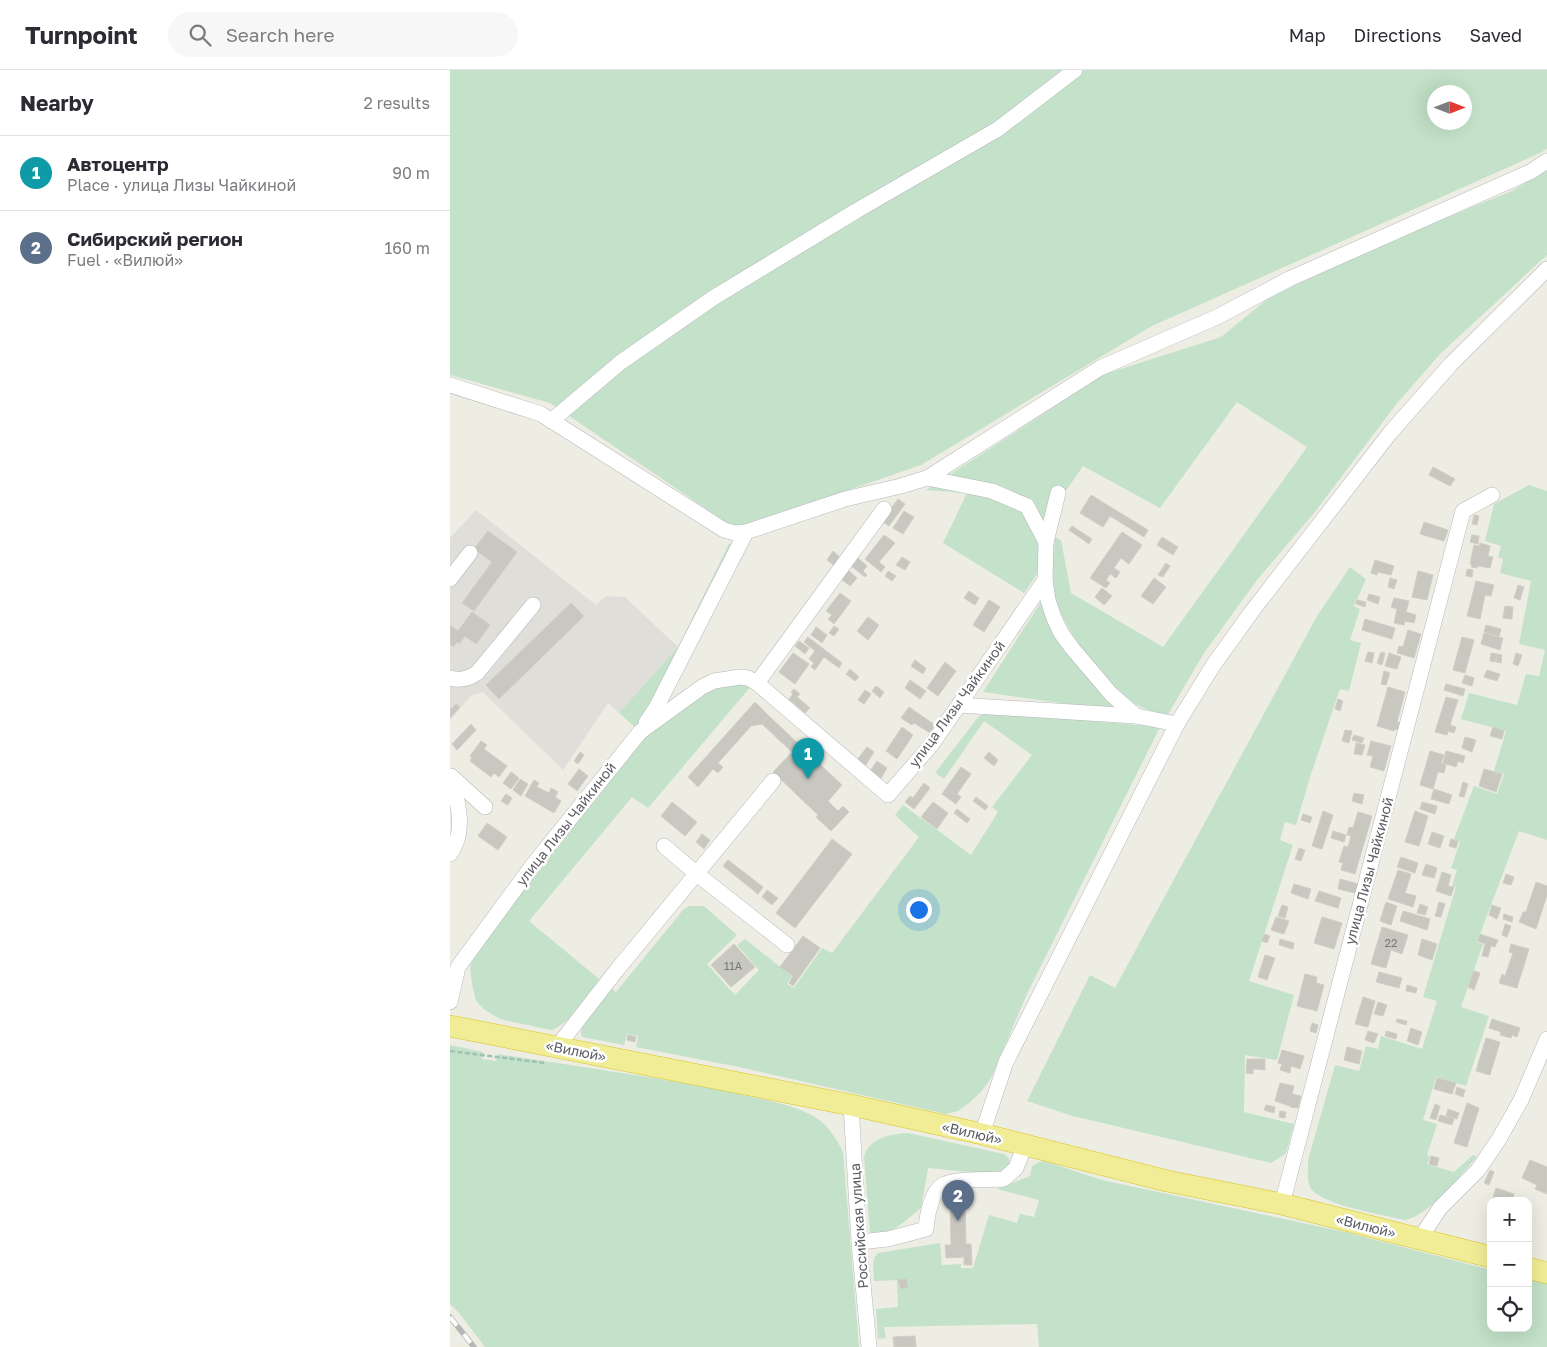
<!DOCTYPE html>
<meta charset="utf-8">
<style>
body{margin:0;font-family:"Golos Text",sans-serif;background:#f7f7f7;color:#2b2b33}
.controls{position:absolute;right:15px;bottom:15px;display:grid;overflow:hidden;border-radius:10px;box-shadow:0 5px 20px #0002}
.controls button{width:45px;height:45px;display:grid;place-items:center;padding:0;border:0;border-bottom:1px solid #e1e1e2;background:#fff;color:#2b2b33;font:25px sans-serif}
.compass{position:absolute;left:977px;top:15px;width:45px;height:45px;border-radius:50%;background:#fff;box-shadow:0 5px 20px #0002;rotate:90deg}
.you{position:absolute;left:468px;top:839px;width:18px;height:18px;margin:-12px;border:4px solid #fff;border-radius:50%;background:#1a73e8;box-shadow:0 0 0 8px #1a73e833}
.badge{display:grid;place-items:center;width:32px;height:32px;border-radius:50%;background:#d66b41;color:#fff;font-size:16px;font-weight:700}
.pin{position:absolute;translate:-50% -41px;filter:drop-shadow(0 1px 2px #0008)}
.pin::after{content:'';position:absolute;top:26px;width:18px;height:15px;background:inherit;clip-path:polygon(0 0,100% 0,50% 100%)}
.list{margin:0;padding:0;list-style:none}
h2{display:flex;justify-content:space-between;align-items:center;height:65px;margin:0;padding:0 20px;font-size:21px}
h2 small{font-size:16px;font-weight:400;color:#7c7c81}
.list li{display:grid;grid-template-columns:32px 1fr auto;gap:15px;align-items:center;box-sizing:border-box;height:75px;padding:0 20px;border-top:1px solid #e1e1e2}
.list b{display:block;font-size:19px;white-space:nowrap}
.list p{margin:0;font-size:16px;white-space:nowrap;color:#7c7c81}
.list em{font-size:16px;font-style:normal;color:#7c7c81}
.icon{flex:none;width:28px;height:28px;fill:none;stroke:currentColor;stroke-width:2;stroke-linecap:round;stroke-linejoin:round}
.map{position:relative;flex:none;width:1097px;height:1277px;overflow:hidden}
header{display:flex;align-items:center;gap:30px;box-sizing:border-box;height:70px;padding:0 25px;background:#fff;border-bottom:1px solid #e1e1e2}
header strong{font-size:24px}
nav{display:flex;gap:28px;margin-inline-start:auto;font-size:18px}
.search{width:350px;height:45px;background:#f7f7f7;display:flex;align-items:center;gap:12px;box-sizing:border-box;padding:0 18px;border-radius:28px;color:#7c7c81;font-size:19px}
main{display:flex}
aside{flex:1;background:#fff}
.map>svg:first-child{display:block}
.industrial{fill:#dfded8}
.green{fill:#c3e2c9;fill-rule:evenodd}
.building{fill:#c8c7c0;stroke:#d1cfc3}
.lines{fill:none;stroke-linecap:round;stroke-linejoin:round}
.minor-casing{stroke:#b6b7bc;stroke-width:16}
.highway-casing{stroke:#d8c419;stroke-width:22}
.path{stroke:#9dc2af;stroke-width:2.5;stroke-dasharray:5 2.5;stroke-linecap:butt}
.minor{stroke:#fff;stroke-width:15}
.highway{stroke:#f1ed97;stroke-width:21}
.rail-casing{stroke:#b6b6b7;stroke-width:5.5}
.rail{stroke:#fff;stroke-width:4;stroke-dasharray:11;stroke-linecap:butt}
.labels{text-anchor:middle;stroke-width:5;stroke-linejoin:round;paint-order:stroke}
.number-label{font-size:11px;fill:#77787a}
.street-label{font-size:14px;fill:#5c5d63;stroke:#fff}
</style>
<header>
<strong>Turnpoint</strong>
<div class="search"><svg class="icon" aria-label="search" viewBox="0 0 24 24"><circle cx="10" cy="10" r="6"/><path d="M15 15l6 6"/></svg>Search here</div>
<nav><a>Map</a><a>Directions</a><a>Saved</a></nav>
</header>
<main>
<aside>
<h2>Nearby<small>2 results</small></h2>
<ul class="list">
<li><span class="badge" style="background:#0f9aa8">1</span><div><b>Автоцентр</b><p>Place · улица Лизы Чайкиной</p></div><em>90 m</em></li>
<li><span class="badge" style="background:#5c6f8a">2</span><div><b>Сибирский регион</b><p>Fuel · «Вилюй»</p></div><em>160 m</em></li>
</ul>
</aside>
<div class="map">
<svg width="1097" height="1277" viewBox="0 0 1097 1277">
<rect width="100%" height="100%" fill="#edede4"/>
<!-- industrial -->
<polygon class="industrial" points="26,440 146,535 156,526 175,527 228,577 169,643 158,633 113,700 33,622 21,626 0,650 0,468"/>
<!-- green -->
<g class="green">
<path d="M 0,0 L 1097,0 L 1097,78 L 1092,82 L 702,256 L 471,395 L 286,459 L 100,333 L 0,305 ZM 984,22 L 1014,22 L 1014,52 L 984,52 Z"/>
<path d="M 1097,100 L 1097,185 L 990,284 L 948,332 L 864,443 L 807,510 L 754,583 L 717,646 C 706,642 694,639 685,634 C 655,615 618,565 606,532 C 600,514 603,486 605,467 L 611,470 L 621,523 L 713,577 L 857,377 L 787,332 L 710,438 L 633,396 L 613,425 L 590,500 L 574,523 L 493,473 L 517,423 L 476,420 L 655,304 L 771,267 L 820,227 L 951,166 L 1062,121 Z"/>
<path d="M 1079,415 L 1097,421 L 1097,770 L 1069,761 L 1027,872 L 1033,874 L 1011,937 L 1039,946 L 1016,1016 L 986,1007 L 973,1050 L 987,1054 L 977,1085 L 980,1086 L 977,1094 L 1004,1102 L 1023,1085 L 1027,1087 C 1009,1106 980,1145 955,1150 C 935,1145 869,1135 860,1117 C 857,1109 858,1098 858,1090 L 885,995 L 909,1001 L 916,976 L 928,979 L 931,966 L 972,979 L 987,931 L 973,927 L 1006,817 L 1002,816 L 1007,800 L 1001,798 L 1010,772 L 1004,769 L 1024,716 L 1047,724 L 1054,704 L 1044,701 L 1056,661 L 1011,649 L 1019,623 L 1067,635 L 1076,604 L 1089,606 L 1095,580 L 1069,574 L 1081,511 L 1050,503 L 1053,489 L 1048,487 L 1051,476 L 1035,471 L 1044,434 Z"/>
<polygon points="279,474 284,474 225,596 186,658 169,643 228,577"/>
<polygon points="900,497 916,509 904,536 910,539 900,570 911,573 899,621 890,619 861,704 846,755 835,752 830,770 843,775 799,911 844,925 827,990 795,985 794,1042 844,1054 836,1083 821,1093 623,1046 577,1031 640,905 665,918 867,546"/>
<polygon points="593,529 675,642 533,622"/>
<path d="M 270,613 L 303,614 L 198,738 L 182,727 L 79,851 L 149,909 C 138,924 120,955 101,960 L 50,949 L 35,940 L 26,931 L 22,914 L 20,896 L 29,875 L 197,662 Z"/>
<polygon points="541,642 710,657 577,924 541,1008 531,1022 519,1033 508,1041 496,1044 289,997 186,977 188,966 177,964 174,975 132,967 131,963 132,956 160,917 166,922 233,840 239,836 254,836 287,865 257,894 285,925 309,900 287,875 295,869 342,906 337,914 344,918 372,878 382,883 469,767 445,745 453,735 521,785 548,742 542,737 582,685 534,651 494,709 485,703 529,646"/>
<path d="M 0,975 L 33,982 L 32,989 L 46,991 L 48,984 C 128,997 209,1007 288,1024 C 313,1030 343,1034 365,1047 C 378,1055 386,1068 393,1082 L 409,1277 L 35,1277 L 9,1243 L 0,1234 Z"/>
<path d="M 458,1063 L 554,1084 L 559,1088 L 560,1098 L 541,1104 L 478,1098 L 471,1138 C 457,1149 439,1169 420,1162 L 414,1087 C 419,1068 440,1064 458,1063 Z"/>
<path d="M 594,1091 L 652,1110 L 895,1162 L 1041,1200 L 1041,1258 L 1078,1258 L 1078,1209 L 1097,1214 L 1097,1277 L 589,1277 L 587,1254 L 434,1257 L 436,1268 L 428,1269 L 426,1239 L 448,1237 L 447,1210 L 424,1211 C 424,1202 420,1190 428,1183 L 490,1173 L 492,1195 L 511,1194 L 511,1198 L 523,1198 L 539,1145 L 567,1153 L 570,1144 L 584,1147 L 589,1130 L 547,1119 L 580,1106 L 582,1096 L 589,1092 Z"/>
</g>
<!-- building -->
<g class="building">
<polygon points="983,397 1005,409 1000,416 979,405"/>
<polygon points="641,425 698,460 694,467 660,446 653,457 630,443"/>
<polygon points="448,429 455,434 439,456 432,451"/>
<polygon points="454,441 464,447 453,464 443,458"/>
<polygon points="1024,445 1029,446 1027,455 1022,454"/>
<polygon points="974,452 998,460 994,471 970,464"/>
<polygon points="622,456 642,469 639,474 619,460"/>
<polygon points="38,461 67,482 24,541 12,533 42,492 24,479"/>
<polygon points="672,462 692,475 679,494 671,488 664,498 670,502 666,508 660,504 656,510 660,513 656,518 640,508"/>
<polygon points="434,465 445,473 429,492 435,497 431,502 415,489"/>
<polygon points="1022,465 1029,466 1028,474 1020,472"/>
<polygon points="712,467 728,477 723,485 707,475"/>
<polygon points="1030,473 1040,476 1038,486 1043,487 1040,498 1028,496 1027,498 1021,497 1022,494 1020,494 1024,475 1029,476"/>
<polygon points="383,481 392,489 386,497 377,490"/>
<polygon points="452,487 460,492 455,500 446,495"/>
<polygon points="408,488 417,496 413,501 417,505 415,507 401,496"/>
<polygon points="925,490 944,496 941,505 928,502 927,505 921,503"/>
<polygon points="716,493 720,496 713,507 708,505"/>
<polygon points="1017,499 1023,500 1022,507 1016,506"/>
<polygon points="398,500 407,508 400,516 391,509"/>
<polygon points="438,501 446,506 442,511 435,506"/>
<polygon points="968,501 983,505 977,530 962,527"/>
<polygon points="704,508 716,517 703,534 691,526"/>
<polygon points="940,508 947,510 944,519 938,517"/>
<polygon points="1026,511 1044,515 1041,526 1035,525 1030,549 1017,546"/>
<polygon points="1068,515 1074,517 1070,530 1064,528"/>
<polygon points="652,518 662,526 654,535 645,527"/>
<polygon points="519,521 529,528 525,535 514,528"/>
<polygon points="390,523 401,531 384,554 378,549 382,545 376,541"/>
<polygon points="919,524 930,527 928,534 917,530"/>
<polygon points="944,528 959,531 956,542 966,545 964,553 955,551 954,555 944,553 947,539 941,537"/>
<polygon points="539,530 550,537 534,562 523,555"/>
<polygon points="907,530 916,532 915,537 906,534"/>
<polygon points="121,533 134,546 49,629 36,615"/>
<polygon points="1055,536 1063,537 1062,549 1053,548"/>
<polygon points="22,542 40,555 26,574 15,566 9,574 7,572 3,577 0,574 0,555 8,561"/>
<polygon points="418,547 429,555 418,570 407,561"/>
<polygon points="915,549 945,558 942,569 912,560"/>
<polygon points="1036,555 1051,559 1049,566 1034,562"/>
<polygon points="384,556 389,559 384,566 379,563"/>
<polygon points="366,557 377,565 372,573 361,565"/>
<polygon points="958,560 971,564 964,588 947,583 949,576 953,577"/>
<polygon points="1034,563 1053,568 1050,580 1031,574"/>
<polygon points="358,567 392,593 389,598 374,587 365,600 361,597 364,593 359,589 365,581 354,572"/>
<polygon points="1012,567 1024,570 1015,603 1003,600"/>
<polygon points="349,571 359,578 355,584 345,576"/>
<polygon points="918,582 924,583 922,593 915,591"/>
<polygon points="931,582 935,583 932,595 927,593"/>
<polygon points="343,583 359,594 345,614 329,602"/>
<polygon points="939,583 951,587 947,599 935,596"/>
<polygon points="1041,583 1047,584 1045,592 1040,591"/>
<polygon points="1066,583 1072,585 1068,596 1063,594"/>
<polygon points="1047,584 1052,585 1051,593 1046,592"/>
<polygon points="465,590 476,598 473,604 461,596"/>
<polygon points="495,592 506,601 488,626 477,618"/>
<polygon points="400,599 409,607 405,611 396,604"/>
<polygon points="1037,600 1050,604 1047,611 1034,607"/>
<polygon points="934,601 940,603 936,615 931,614"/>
<polygon points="1015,605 1024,608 1022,616 1012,613"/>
<polygon points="460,610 476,621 470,629 455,618"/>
<polygon points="996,614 1015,619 1013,626 994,620"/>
<polygon points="426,616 434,622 430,628 422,621"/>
<polygon points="938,617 955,622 947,652 956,655 954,662 945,659 944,661 927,656"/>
<polygon points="344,619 350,624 347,627 360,638 355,643 339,629 343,624 341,622"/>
<polygon points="415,620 421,624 414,634 408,630"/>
<polygon points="996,627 1008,630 1000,655 1006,657 1004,663 998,661 997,665 985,662"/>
<polygon points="888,629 893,631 890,641 885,639"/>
<polygon points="305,632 319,646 312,654 301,656 268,693 273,697 268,703 263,699 248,717 238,707"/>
<polygon points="6,634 10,637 0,648 0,638 1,639"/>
<polygon points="459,637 485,655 480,663 464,653 462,655 451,648"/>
<polygon points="319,646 392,715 378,731 388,741 393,736 399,742 381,761 366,747 368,745 323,702 342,682 312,654"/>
<polygon points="21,654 26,660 7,680 2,674"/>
<polygon points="452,657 463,665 447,689 436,681"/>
<polygon points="1043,657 1054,661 1052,669 1040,666"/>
<polygon points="895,660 902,661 899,673 892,671"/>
<polygon points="904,665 914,668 912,673 902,670"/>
<polygon points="1015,667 1026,670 1022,682 1012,678"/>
<polygon points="31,671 37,675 34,679 57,696 49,707 44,703 41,707 20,691 22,688 20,686"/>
<polygon points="921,671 941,676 934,701 920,697 923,686 917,685"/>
<polygon points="906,673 915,675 912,685 904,684"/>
<polygon points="417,677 424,682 415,696 407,690"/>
<polygon points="980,681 994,685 991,693 996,695 994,703 988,702 983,719 970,715"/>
<polygon points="996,681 1015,686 1013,693 1008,691 1006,697 993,693"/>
<polygon points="130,682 134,685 128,694 124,691"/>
<polygon points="539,682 548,690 544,696 534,688"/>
<polygon points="427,691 437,698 431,708 420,701"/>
<polygon points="511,697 521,704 507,724 511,727 506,734 492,724"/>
<polygon points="129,699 138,706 127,721 118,714"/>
<polygon points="1034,699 1052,704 1046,722 1029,716"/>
<polygon points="61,702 69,708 61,719 53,713"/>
<polygon points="70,709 78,714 71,726 63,720"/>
<polygon points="84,710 89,713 87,717 99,723 101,718 108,722 105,727 111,731 104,743 75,726"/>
<polygon points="1013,712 1018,714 1014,727 1009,726"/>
<polygon points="474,713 480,718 464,739 455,732 460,726 463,728"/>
<polygon points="984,719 1002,725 999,734 981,729"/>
<polygon points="904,723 914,725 912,734 902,731"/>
<polygon points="56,724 62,728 58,735 51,731"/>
<polygon points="526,727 538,736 535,740 523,731"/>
<polygon points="222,732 247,752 235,766 211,746"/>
<polygon points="483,732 498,743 487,759 471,747"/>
<polygon points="972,732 987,736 985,744 970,739"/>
<polygon points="507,739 520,749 517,753 504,743"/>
<polygon points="873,741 883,745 872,779 862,776"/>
<polygon points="965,741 978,746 969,776 955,772"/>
<polygon points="908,742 922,746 905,804 891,800 893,793 889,792 894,776 898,777 901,766 897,765 899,757 903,758"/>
<polygon points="853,744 862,747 860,753 851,750"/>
<polygon points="37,753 57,767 48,780 28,766"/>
<polygon points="883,761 896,765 894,772 881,768"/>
<polygon points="982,762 994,766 990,778 978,774"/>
<polygon points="252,764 260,770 254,779 246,772"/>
<polygon points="382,769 402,784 345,858 326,843"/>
<polygon points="1001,769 1008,771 1006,778 999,776"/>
<polygon points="849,778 855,780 851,791 845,789"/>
<polygon points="951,787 968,793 965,803 947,797"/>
<polygon points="278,790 313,817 308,824 273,796"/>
<polygon points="976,794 987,798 984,808 972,805"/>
<polygon points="948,800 961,804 955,823 966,826 963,837 938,829"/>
<polygon points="992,802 1001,805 998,816 1004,817 1001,826 986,821"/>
<polygon points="1056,804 1064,807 1061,815 1053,813"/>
<polygon points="890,809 908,814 905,823 888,819"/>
<polygon points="1086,812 1097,816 1097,825 1086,859 1069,852 1073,842 1076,842"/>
<polygon points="844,814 861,819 858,829 841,823"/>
<polygon points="317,820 328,828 322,835 312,827"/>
<polygon points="869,821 891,828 888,838 865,831"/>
<polygon points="936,832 947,836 941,855 930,851"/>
<polygon points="989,832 995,834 991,847 985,846"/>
<polygon points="970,834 978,837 975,845 967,843"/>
<polygon points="832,835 838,837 835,848 828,846"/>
<polygon points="1042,835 1051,838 1047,849 1039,845"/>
<polygon points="953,841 980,849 977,860 950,851"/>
<polygon points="1054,844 1063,847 1062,852 1053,849"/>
<polygon points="826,847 839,851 834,864 821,860"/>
<polygon points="872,847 892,853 884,879 864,873"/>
<polygon points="1055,854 1061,856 1057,867 1052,865"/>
<polygon points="932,857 958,865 952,884 941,880 936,898 921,894"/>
<polygon points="814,864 820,866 817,873 812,871"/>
<polygon points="1030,864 1048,870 1045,877 1041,876 1038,887 1032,886 1035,874 1028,871"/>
<polygon points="353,866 370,878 343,916 339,913 343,906 330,897"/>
<polygon points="830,869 844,873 843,879 829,875"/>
<polygon points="972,869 987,874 982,890 968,885"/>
<polygon points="284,874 305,897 281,917 261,895"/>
<polygon points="1061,874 1079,879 1067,918 1049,913 1052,904 1055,906 1063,883 1059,882"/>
<polygon points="815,885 825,888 817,910 808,907"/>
<polygon points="1024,901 1030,903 1024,920 1018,917"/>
<polygon points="929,902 952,908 949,918 926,912"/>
<polygon points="855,904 867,907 866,913 874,915 867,941 847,936"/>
<polygon points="957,915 967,918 966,923 956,921"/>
<polygon points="913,927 925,931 918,957 905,954"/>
<polygon points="928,932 937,935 933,946 924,944"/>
<polygon points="947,949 957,951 956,955 946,952"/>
<polygon points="1042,949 1070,958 1067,967 1062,965 1061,968 1050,965 1051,962 1039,958"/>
<polygon points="862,953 868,955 866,963 860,961"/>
<polygon points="961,958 972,962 968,975 957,971"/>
<polygon points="918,961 928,964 924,973 915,970"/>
<polygon points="936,961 947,964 946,969 935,966"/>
<polygon points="178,965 186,967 185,972 177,970"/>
<polygon points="1036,968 1050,972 1040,1005 1026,1001"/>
<polygon points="897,977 912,981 909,994 894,990"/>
<polygon points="832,980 854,986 850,999 841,996 840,1003 830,1000 832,994 828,993"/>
<polygon points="797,989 815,989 815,1000 803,999 803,1004 796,1003"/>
<polygon points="987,1008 1006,1013 1002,1024 984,1019"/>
<polygon points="830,1013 844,1016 842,1024 851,1026 848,1038 840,1037 840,1036 825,1031"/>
<polygon points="1007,1017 1015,1020 1013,1027 1005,1024"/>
<polygon points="1017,1033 1029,1038 1017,1077 1004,1073"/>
<polygon points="985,1034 990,1036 986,1050 980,1048"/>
<polygon points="816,1035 825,1037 824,1043 814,1040"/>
<polygon points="998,1039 1009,1043 1007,1049 996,1046"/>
<polygon points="830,1041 836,1042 835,1048 829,1047"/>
<polygon points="990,1045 1004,1049 1002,1055 988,1051"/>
<polygon points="981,1086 989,1088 987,1096 979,1094"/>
<polygon points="1080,1090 1097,1097 1097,1124 1085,1119 1087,1115 1072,1108"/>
<polygon points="1040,1100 1044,1102 1039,1115 1034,1113"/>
<polygon points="1046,1118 1064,1124 1062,1131 1042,1131"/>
<polygon points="500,1127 515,1127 516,1174 521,1174 522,1195 514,1195 514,1187 496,1188 495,1175 501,1175"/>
<polygon points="456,1209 458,1217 451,1219 448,1210"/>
<polygon points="465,1266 466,1277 444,1277 443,1267"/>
</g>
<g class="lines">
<defs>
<g id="minor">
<polyline points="0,315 91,344 274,460 285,463 296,462 395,429 451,416 477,408 650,298 767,247 839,209 1080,102 1097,91"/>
<polyline points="101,351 171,292 263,228 406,141 548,59 625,0"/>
<polyline points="477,408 542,421 577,436 596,472"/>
<polyline points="0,509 20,483"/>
<polyline points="595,510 598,530 604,548 611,563 622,578 661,624 686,646 727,654"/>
<path d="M 0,608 C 10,611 18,609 27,603 L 83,535"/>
<polyline points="307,613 434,439"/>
<polyline points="509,635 686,646"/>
<polyline points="196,653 206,638 296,462"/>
<polyline points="1,706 35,737"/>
<polyline points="214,776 247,804 337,875"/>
<path d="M 0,784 C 17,761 7,731 2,707"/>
<polyline points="0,932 8,897 82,796 190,662 252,617 264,611 290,607 298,608 307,613 438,725 482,674 595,510 596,472 608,423"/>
<polyline points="107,977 166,901 323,711"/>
<polyline points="401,1035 409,1172 419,1277"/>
<polyline points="532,1064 556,992 727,654 764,594 803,540 940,363 1001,294 1097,199"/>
<polyline points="832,1134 1013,441 1042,425"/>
<polyline points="969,1170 990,1138 1028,1100 1049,1069 1071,1030 1097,969"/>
<path d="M 409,1172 L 438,1169 L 476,1159 C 477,1146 481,1120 495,1114 C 508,1108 540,1110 554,1109 L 566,1098 L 575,1075"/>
</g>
<g id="highway">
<polyline points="0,956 401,1035 532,1064 717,1111 832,1134 1041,1187"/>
<polyline points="1078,1198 1097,1203"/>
</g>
</defs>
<!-- minor casing -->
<use href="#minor" class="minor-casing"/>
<!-- highway casing -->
<use href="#highway" class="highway-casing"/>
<!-- path -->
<polyline class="path" points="0,981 95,993"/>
<!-- minor -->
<use href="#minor" class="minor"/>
<!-- highway -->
<use href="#highway" class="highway"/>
<defs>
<polyline id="rail" points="0,1247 24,1277"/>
</defs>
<!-- rail casing -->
<use href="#rail" class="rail-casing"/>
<!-- rail -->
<use href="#rail" class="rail"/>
</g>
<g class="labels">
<!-- number labels -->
<g class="number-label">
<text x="941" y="877">22</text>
<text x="283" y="900">11А</text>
</g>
<!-- street labels -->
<g class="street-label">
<text transform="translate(507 634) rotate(-54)" y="5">улица Лизы Чайкиной</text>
<text transform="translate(116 754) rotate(-52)" y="5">улица Лизы Чайкиной</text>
<text transform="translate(919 801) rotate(-75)" y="5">улица Лизы Чайкиной</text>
<text transform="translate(126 981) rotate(11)" y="5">«Вилюй»</text>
<text transform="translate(522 1063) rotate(13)" y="5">«Вилюй»</text>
<text transform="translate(409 1156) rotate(-94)" y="5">Российская улица</text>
<text transform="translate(916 1156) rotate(14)" y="5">«Вилюй»</text>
</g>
</g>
</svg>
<div class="controls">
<button>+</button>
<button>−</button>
<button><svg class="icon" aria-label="locate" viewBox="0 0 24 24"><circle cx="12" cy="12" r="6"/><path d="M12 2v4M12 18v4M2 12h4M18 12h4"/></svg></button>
</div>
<svg class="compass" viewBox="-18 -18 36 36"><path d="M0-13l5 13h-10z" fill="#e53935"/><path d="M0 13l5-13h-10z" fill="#7c7c81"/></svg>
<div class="you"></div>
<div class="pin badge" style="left:358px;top:709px;background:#0f9aa8">1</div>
<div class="pin badge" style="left:508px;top:1151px;background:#5c6f8a">2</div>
</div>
</main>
